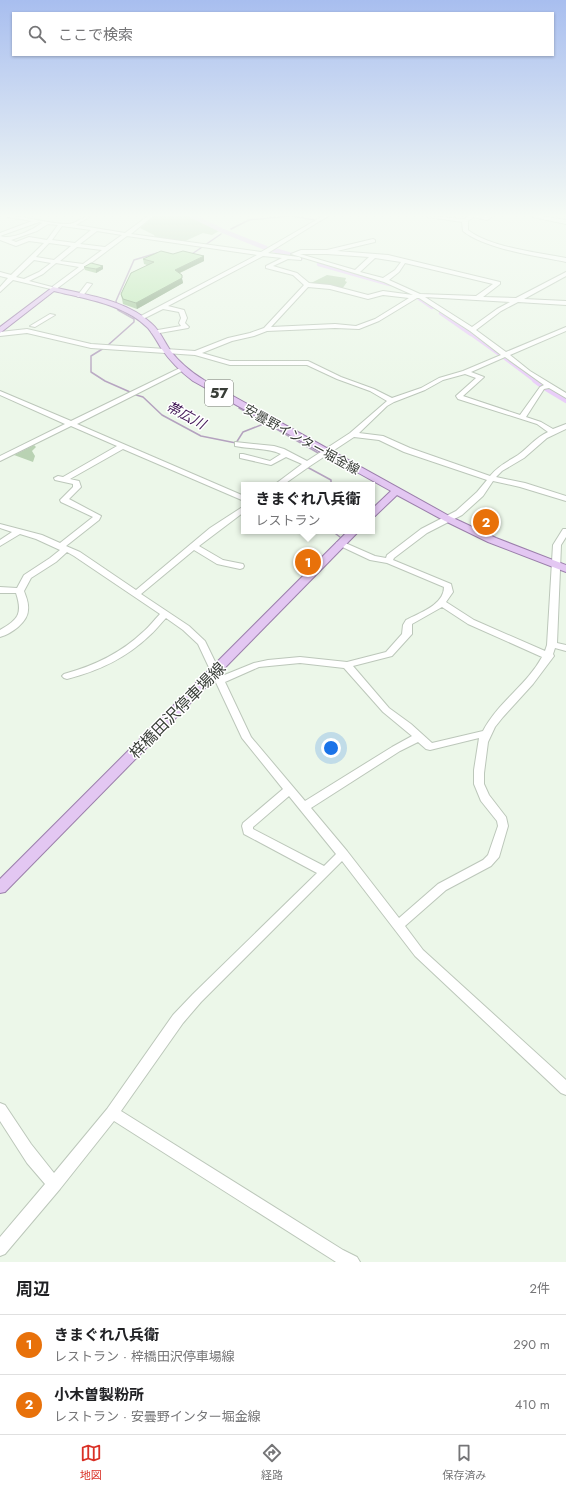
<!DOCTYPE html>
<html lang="ja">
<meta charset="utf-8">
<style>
body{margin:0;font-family:Jost,"Noto Sans JP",sans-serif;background:#f2f2f2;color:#202124}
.you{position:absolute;left:331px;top:748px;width:14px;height:14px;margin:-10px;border:3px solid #fff;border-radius:50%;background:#1a73e8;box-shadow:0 0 0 6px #1a73e833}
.badge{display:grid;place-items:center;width:26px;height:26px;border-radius:50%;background:#d93025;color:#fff;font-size:13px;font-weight:700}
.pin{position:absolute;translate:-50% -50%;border:2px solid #fff;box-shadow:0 1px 4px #0006}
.popup{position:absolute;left:241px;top:482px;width:134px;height:52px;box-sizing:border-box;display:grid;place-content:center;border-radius:0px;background:#fff;filter:drop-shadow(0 1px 3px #0005);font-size:13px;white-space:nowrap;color:#757577}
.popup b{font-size:15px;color:#202124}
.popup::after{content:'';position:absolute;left:50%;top:100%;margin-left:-8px;border:8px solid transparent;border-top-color:#fff}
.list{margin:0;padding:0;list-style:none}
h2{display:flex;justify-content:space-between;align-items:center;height:52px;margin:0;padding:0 16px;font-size:17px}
h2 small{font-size:13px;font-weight:400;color:#757577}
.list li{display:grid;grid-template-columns:26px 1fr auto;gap:12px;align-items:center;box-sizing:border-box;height:60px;padding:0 16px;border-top:1px solid #e0e0e0}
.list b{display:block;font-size:15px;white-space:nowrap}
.list p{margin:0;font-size:13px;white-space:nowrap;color:#757577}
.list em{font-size:13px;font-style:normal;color:#757577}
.icon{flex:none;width:22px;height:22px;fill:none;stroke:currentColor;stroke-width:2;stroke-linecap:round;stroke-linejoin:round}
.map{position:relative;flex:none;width:566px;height:1262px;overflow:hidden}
.search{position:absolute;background:#fff;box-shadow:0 1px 3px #0004;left:12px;right:12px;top:12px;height:44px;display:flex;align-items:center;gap:10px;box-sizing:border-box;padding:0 14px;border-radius:0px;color:#757577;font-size:15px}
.sheet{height:172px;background:#fff}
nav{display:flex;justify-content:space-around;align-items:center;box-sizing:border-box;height:56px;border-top:1px solid #e0e0e0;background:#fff;font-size:11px;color:#757577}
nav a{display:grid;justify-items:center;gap:2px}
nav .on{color:#d93025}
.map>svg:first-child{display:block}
.green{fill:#b9d2b3}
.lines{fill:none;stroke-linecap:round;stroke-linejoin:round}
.stream{stroke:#b4a2bf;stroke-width:1.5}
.canal-far1{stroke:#e9cdf9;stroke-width:4.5}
.canal{stroke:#e9cdf9;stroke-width:6}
.minor-casing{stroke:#bcc7ba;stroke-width:2}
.major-casing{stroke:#9b7fab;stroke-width:2}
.minor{fill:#fff;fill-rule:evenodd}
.major{fill:#e3c7f2;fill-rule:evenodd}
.wall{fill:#a3c79b}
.shaded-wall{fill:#84a27e}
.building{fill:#bde7b4;stroke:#84a27e}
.labels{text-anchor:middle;stroke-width:3;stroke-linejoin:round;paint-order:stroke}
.far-street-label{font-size:13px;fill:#383d37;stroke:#fff}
.far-water-label{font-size:14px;font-style:italic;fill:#441a58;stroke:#fff}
.shield{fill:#fff;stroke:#747773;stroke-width:1}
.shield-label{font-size:15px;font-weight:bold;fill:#383d37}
.street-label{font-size:16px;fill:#383d37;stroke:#fff}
</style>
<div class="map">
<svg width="566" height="1262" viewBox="0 0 566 1262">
<rect width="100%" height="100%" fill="#ecf7e9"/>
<!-- green -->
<g class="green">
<polygon points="154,216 189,216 219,231 212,235 203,233 183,242 153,238 155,237 154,235 140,228"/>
<polygon points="327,275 346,278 345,281 347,282 342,289 309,284"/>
<polygon points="34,445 36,447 32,451 35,456 33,462 14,455"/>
</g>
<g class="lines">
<!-- stream -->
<g class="stream">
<polyline points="292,216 320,221 329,216"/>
<polyline points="231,229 249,220 289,216"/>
<polyline points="192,254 221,234"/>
<polyline points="107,346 134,322 134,319 118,310 116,301 134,260 157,253"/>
<polyline points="104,348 91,356 91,372 105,381 130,392"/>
<polyline points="133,394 143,397 162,415 201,436 236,443 243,432 266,423 320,454"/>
<polyline points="239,408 266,423"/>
<polyline points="307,467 331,480 331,485"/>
<polyline points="332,531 340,537"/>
</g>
<!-- canal-far1 -->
<g class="canal-far1">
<polyline points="192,216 221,230"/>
<polyline points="223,231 266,248"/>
<polyline points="274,250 301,258"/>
<polyline points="319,264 390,284"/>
<polyline points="419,298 432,307"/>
<polyline points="441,313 471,334"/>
<polyline points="473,335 501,355"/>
<polyline points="504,357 536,381"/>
</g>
<!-- canal -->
<g class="canal">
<polyline points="535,380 543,386"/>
<polyline points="546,388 566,400"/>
</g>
<defs>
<g id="minor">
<path d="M 6,216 C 27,216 47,224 68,224 C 76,224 83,216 91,216 L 76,225 L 125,233 L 148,216 L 153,216 L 131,234 L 261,252 L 323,216 L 328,216 L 268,253 L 299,257 L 301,258 L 301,260 L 288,259 L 273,266 L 297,273 L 309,283 L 330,285 L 368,295 L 383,291 L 413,295 L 384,282 L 291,254 L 301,250 L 327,250 L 373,239 L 375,240 L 375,242 L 337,251 L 388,255 L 500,282 L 500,284 L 483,297 L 516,298 L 566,272 L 566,276 L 524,299 L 566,301 L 566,305 L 518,302 L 501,311 L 476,330 L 506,352 L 566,327 L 566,331 L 510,355 L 530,371 L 566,393 L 566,398 L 549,388 L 544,389 L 526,417 L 541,422 L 553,429 L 566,424 L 566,429 L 547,438 L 524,458 L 502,471 L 496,477 L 525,483 L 566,496 L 566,501 L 520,487 L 493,481 L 483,496 L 462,515 L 427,533 L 394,558 L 393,560 L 451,584 L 453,592 L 446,602 L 474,620 L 545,651 L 547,645 L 553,545 L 563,529 L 566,529 L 566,537 L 561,545 L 557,643 L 566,645 L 566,651 L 555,648 L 553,654 L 554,656 L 533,684 L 503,717 L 495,727 L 488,742 L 484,773 L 484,784 L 489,795 L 506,817 L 508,826 L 499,857 L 491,866 L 446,890 L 405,926 L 423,950 L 566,1080 L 566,1095 L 561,1093 L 415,956 L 342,861 L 201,1002 L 183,1023 L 121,1111 L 343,1250 L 357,1257 L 360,1262 L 336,1262 L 333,1260 L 114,1121 L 60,1189 L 5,1254 L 0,1256 L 0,1237 L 45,1184 L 27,1163 L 0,1121 L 0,1103 L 5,1105 L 31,1144 L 54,1173 L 107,1109 L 173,1015 L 193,994 L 317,873 L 244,834 L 242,826 L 243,823 L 283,789 L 242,738 L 198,644 L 183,630 L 166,618 C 160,624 155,631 149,636 C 125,659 98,671 67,679 L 64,678 L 62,676 L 64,674 C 93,666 120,654 143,632 C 149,627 154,620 160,614 L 74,556 L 67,552 L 56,562 L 31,578 L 24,591 C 26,597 29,603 28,610 C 28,622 11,634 0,637 L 0,630 C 18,620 23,614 16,593 L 0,593 L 0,587 L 17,588 L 24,575 L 50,558 L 60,550 L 36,539 L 20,534 L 0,546 L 0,540 L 12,532 L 0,528 L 0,524 L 42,535 L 60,543 L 93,517 L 61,502 L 60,500 L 73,487 L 73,484 L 55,480 L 54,478 L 58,476 L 63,477 L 117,446 L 71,426 L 0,461 L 0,456 L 65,424 L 0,395 L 0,391 L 71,421 L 180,368 L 184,368 L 184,370 L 77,424 L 244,496 L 244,501 L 123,449 L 70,479 L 79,481 L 81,487 L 69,499 L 101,516 L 99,520 L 66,546 L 80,552 L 136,590 L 210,528 L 244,506 L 244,512 L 199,546 L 223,560 L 243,564 L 244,566 L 243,568 L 240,569 L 217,564 L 194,550 L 141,594 L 189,626 L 205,641 L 222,676 L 254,663 L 268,660 L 300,657 L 347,662 L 386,652 L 402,634 L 403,625 L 406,620 C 419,613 444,605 444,587 L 387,563 L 370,560 L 336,544 L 337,542 L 343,542 L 375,556 L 386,558 L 387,555 L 421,529 L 456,511 L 477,492 L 487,480 L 404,452 L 379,440 L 354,437 L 310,466 L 283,485 L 274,485 L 302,464 L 286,457 L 271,465 L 240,458 L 240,454 L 243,454 L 270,461 L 281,454 C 270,448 249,449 235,446 L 235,442 L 274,446 L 284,449 L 307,461 L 350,433 L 387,401 L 370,391 L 337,379 L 307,365 L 230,365 L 195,355 L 91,348 L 27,333 L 0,336 L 0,332 L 27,329 L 91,344 L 195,351 L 228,338 L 250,333 L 264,328 L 304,285 L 293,275 L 266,268 L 266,266 L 282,258 L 263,256 L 168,306 L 184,310 L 187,318 L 185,323 L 189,327 L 188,328 L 154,334 L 151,332 L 152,331 L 181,326 L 179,323 L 181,318 L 179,312 L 163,309 L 143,319 L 139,319 L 139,317 L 257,255 L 127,236 L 55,290 L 13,280 L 0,292 L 0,287 L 8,278 L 0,276 L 0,272 L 11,275 L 44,243 L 29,241 L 16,246 L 0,240 L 0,233 L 32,221 L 8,217 ZM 39,222 L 42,223 C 32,230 13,240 0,236 ZM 48,224 L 58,225 L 47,240 L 29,237 L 16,242 L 11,240 L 37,231 ZM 62,226 L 91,230 L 75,243 L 52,240 ZM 97,231 L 122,235 L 105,247 L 80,244 ZM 49,243 L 71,246 L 54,260 L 36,257 ZM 77,247 L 102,250 L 83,264 L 60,261 ZM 300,254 L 327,254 L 369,257 L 355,270 ZM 375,258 L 401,262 L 395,270 L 383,278 L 360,272 ZM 34,260 L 51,263 L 39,272 L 24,279 L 16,277 ZM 56,263 L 79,267 L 52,287 L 29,281 L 43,274 ZM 405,263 L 493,284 L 476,296 L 420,294 L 389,280 L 399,272 ZM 308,287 L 330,289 L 368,299 L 383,295 L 409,298 L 375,319 L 356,326 L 335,324 L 271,327 ZM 425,297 L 510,302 L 497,309 L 472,327 ZM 417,298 L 419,298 L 470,331 L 501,355 L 463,371 L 439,378 L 421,388 L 392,398 L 374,389 L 341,377 L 308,361 L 230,361 L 202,353 L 232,341 L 254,336 L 267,331 L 335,328 L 359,329 L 379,321 ZM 505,357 L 544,385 L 540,387 L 520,415 L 463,396 L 484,377 L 471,372 ZM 465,374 L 476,378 L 457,395 L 456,396 L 458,399 L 537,424 L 548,432 C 536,437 528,448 518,455 C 507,462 498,466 490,476 L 410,448 L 383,436 L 359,433 L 387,406 L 394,402 L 425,390 L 443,380 ZM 442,607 L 468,624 L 542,657 C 527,685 498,702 483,731 L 432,743 L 411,724 L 389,708 L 353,666 L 392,656 L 412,634 L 412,624 ZM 300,663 L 344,668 L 383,712 L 412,736 L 392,747 L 305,801 L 251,737 L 225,682 L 259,667 ZM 479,738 L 474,770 L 474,784 L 481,801 L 497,821 L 498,826 L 488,855 L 483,860 L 438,884 L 399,918 L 347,851 L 311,808 L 400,751 L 418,742 L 426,749 L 430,750 ZM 289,796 L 336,854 L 324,866 L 253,829 L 253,827 Z"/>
<path d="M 426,216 L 464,219 L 468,216 L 493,216 L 487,220 L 473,217 L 468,221 L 468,230 C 489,247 539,253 566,258 L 566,262 C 537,256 485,249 463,231 L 462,222 L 428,217 Z"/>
<polygon points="531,216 540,216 566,220 566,224 533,217"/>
<polygon points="87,283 92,284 82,297 78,297 77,296"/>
<polygon points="50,314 55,315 35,327 30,326"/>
</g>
<g id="major">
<path d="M 53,287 C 86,295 127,300 152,324 C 160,331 164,341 170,350 C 179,362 191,372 204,380 L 451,517 L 496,538 L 566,565 L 566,572 L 488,542 L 445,521 L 397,495 L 375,516 L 372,517 L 372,509 L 391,491 L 193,381 C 181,372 170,361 161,348 C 157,341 153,334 148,328 C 124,304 86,299 54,291 L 0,333 L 0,327 Z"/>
<polygon points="348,531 359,531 5,892 0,893 0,879"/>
</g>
</defs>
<!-- minor casing -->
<use href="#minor" class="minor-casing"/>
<!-- major casing -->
<use href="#major" class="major-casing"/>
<!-- minor -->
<use href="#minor" class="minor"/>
<!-- major -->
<use href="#major" class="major"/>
</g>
<!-- wall -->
<g class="wall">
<polygon points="173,254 204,256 204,261 180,273 183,283 137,309 123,304 121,294 147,265 144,264 143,259"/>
<polygon points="84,267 103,269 96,273 85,270"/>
</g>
<!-- shaded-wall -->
<g class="shaded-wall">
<polygon points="204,256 204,261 175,275 175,270"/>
<polygon points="103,266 103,269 96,273 96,269"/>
<polygon points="182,278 183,283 137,309 136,303"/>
</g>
<!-- building -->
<g class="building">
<polygon points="161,251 173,254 183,251 204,256 175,270 182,275 182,278 136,303 123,299 121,294 131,273 154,262 143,259"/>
<polygon points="91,263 103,266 96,269 84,267"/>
</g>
<!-- sky -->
<linearGradient id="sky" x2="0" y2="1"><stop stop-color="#a8beef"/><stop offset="0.55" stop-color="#f6fbf5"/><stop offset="1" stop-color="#f6fbf5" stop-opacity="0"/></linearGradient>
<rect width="566" height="392" fill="url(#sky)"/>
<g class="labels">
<!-- far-street labels -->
<g class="far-street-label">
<text transform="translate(302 439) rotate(29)" y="5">安曇野インター堀金線</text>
</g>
<!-- far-water labels -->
<g class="far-water-label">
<text transform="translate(186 415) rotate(28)" y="5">帯広川</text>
</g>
<!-- shield labels -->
<rect class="shield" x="205" y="380" width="28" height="26" rx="3"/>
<g class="shield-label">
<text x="219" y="398">57</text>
</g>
<!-- street labels -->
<g class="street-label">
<text transform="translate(177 710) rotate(-45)" y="6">梓橋田沢停車場線</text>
</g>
</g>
</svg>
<div class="you"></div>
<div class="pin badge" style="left:308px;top:562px;background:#e8710a">1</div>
<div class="popup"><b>きまぐれ八兵衛</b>レストラン</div>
<div class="pin badge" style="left:486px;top:522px;background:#e8710a">2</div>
<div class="search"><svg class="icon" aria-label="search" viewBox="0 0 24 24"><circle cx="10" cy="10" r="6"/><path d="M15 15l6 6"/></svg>ここで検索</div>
</div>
<section class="sheet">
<h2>周辺<small>2件</small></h2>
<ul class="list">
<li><span class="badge" style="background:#e8710a">1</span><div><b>きまぐれ八兵衛</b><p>レストラン · 梓橋田沢停車場線</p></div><em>290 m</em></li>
<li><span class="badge" style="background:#e8710a">2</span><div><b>小木曽製粉所</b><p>レストラン · 安曇野インター堀金線</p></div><em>410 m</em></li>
</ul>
</section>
<nav>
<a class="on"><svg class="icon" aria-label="map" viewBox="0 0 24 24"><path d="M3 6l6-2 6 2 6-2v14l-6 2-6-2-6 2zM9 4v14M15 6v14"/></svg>地図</a>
<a><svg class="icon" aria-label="directions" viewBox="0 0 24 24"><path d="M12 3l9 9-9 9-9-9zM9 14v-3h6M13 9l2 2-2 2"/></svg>経路</a>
<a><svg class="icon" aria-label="saved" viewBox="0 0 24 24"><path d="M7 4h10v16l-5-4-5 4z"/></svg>保存済み</a>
</nav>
